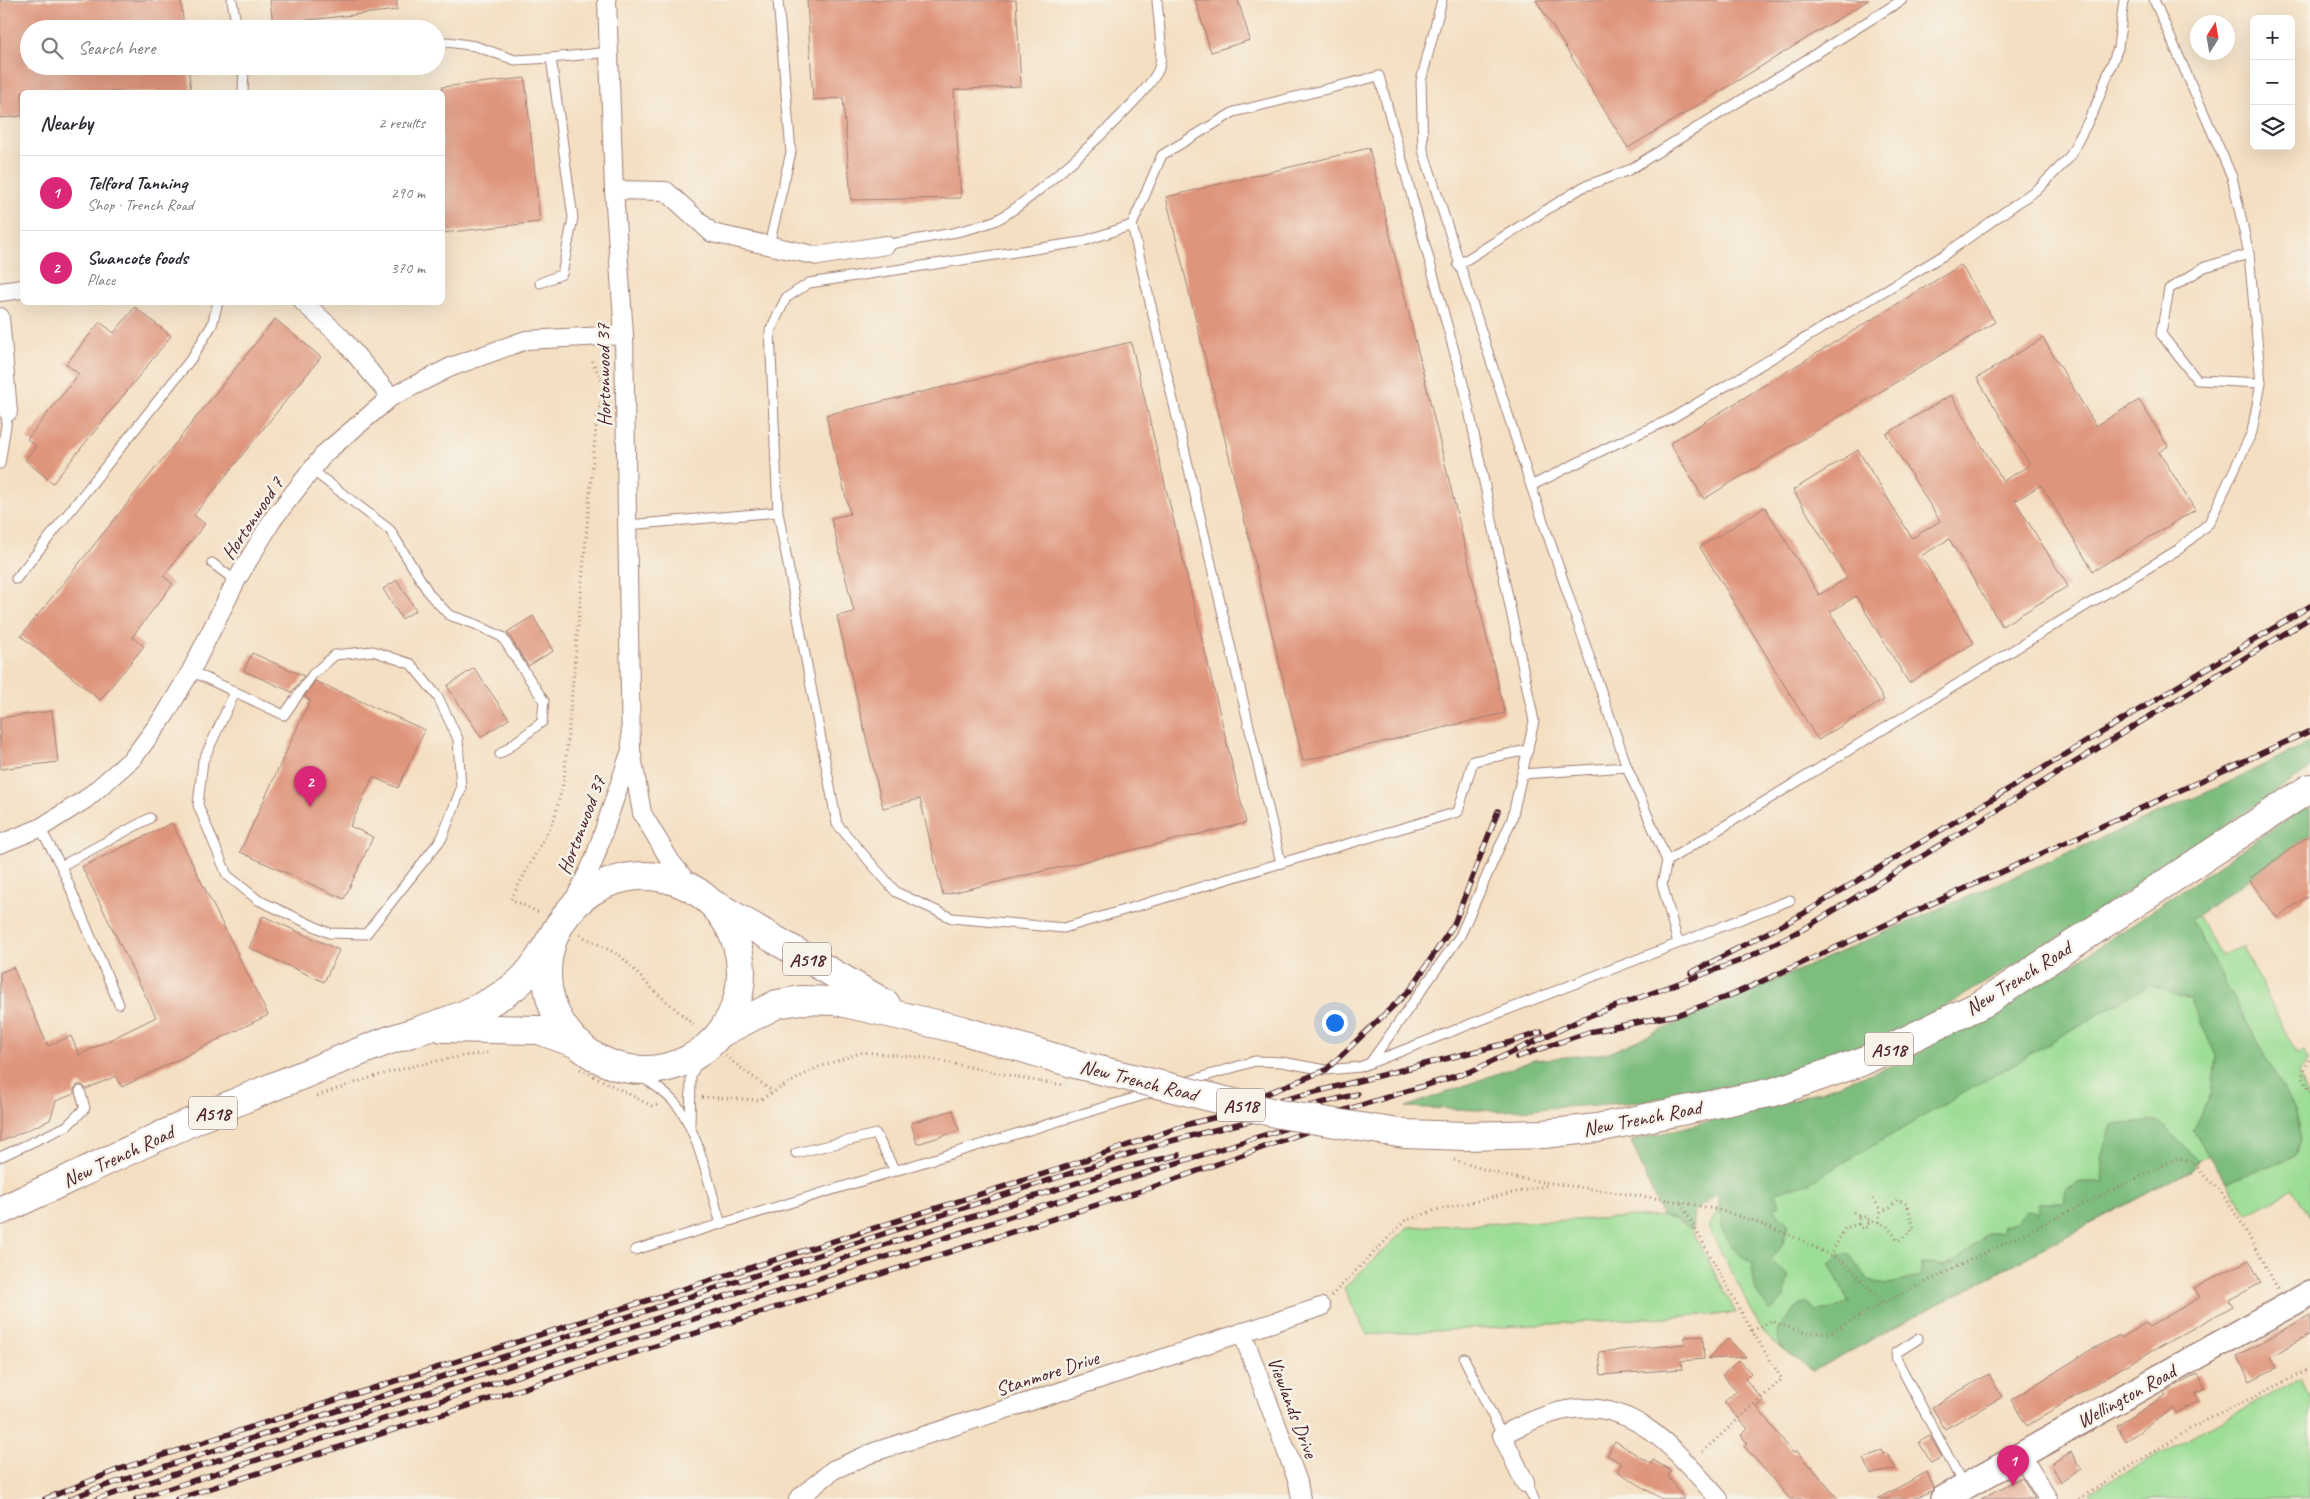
<!DOCTYPE html>
<meta charset="utf-8">
<style>
body{margin:0;font-family:Caveat,sans-serif;background:#f2f2f3;color:#2b2b33}
.controls{position:absolute;right:15px;top:15px;display:grid;overflow:hidden;border-radius:8px;box-shadow:0 5px 20px #0002}
.controls button{width:45px;height:45px;display:grid;place-items:center;padding:0;border:0;border-bottom:1px solid #e1e1e2;background:#fff;color:#2b2b33;font:25px sans-serif}
.compass{position:absolute;left:2190px;top:15px;width:45px;height:45px;border-radius:50%;background:#fff;box-shadow:0 5px 20px #0002;rotate:11deg}
.you{position:absolute;left:1334px;top:1022px;width:18px;height:18px;margin:-12px;border:4px solid #fff;border-radius:50%;background:#1a73e8;box-shadow:0 0 0 8px #1a73e833}
.badge{display:grid;place-items:center;width:32px;height:32px;border-radius:50%;background:#db2777;color:#fff;font-size:16px;font-weight:700}
.pin{position:absolute;translate:-50% -41px;filter:drop-shadow(0 1px 2px #0008)}
.pin::after{content:'';position:absolute;top:26px;width:18px;height:15px;background:inherit;clip-path:polygon(0 0,100% 0,50% 100%)}
.list{margin:0;padding:0;list-style:none}
h2{display:flex;justify-content:space-between;align-items:center;height:65px;margin:0;padding:0 20px;font-size:21px}
h2 small{font-size:16px;font-weight:400;color:#7c7c81}
.list li{display:grid;grid-template-columns:32px 1fr auto;gap:15px;align-items:center;box-sizing:border-box;height:75px;padding:0 20px;border-top:1px solid #e1e1e2}
.list b{display:block;font-size:19px;white-space:nowrap}
.list p{margin:0;font-size:16px;white-space:nowrap;color:#7c7c81}
.list em{font-size:16px;font-style:normal;color:#7c7c81}
.icon{flex:none;width:28px;height:28px;fill:none;stroke:currentColor;stroke-width:2;stroke-linecap:round;stroke-linejoin:round}
.map{position:relative;flex:none;width:2310px;height:1499px;overflow:hidden}
.search{position:absolute;background:#fff;box-shadow:0 5px 20px #0002;left:20px;top:20px;width:425px;height:55px;display:flex;align-items:center;gap:12px;box-sizing:border-box;padding:0 18px;border-radius:28px;color:#7c7c81;font-size:19px}
.panel{position:absolute;background:#fff;box-shadow:0 5px 20px #0002;left:20px;top:90px;width:425px;height:215px;border-radius:8px}
.map>svg:first-child{display:block}
.green{fill:#9cde95;stroke:#737e60}
.forest{fill:#7dbd7e;stroke:#646e54}
.building{fill:#df957c}
.lines{fill:none;stroke-linecap:round;stroke-linejoin:round}
.lane-casing{stroke:#9f7f76;stroke-width:11}
.street-casing{stroke:#9f7f76;stroke-width:20}
.secondary-casing{stroke:#9f7f76;stroke-width:28}
.highway-casing{stroke:#9f7f76;stroke-width:30}
.path{stroke:#9f7f76;stroke-width:3;stroke-dasharray:1 4;stroke-linecap:butt}
.lane{stroke:#fff;stroke-width:9}
.street{stroke:#fff;stroke-width:18}
.secondary{stroke:#fff;stroke-width:25}
.highway{stroke:#fff;stroke-width:28}
.rail-casing{stroke:#4a1f2b;stroke-width:5.5}
.rail{stroke:#f7f3e8;stroke-width:4;stroke-dasharray:11;stroke-linecap:butt}
.highway-bridge-casing{stroke:#9f7f76;stroke-width:30;stroke-linecap:butt}
.path-bridge{stroke:#9f7f76;stroke-width:3;stroke-dasharray:1 4;stroke-linecap:butt}
.highway-bridge{stroke:#fff;stroke-width:28}
.labels{text-anchor:middle;stroke-width:5;stroke-linejoin:round;paint-order:stroke}
.shield{fill:#f7f3e8;stroke:#7e5f64;stroke-width:1}
.shield-label{font-size:19px;font-weight:bold;fill:#4a1f2b}
.street-label{font-size:20px;fill:#4a1f2b;stroke:#f7f3e8}
</style>
<div class="map">
<svg width="2310" height="1499" viewBox="0 0 2310 1499">
<rect width="100%" height="100%" fill="#f7f3e8"/>
<filter id="ink" filterUnits="userSpaceOnUse"><feTurbulence type="fractalNoise" baseFrequency=".02" numOctaves="2"/><feDisplacementMap in="SourceGraphic" scale="10" xChannelSelector="R" yChannelSelector="G"/><feConvolveMatrix kernelMatrix="1 2 1 2 8 2 1 2 1" color-interpolation-filters="sRGB"/></filter>
<filter id="wash" filterUnits="userSpaceOnUse"><feTurbulence type="fractalNoise" baseFrequency=".0096" numOctaves="4" result="noise"/><feDisplacementMap in="SourceGraphic" scale="20" xChannelSelector="R" yChannelSelector="G"/><feGaussianBlur stdDeviation="1.12" result="paint"/><feColorMatrix in="noise" values="0 0 0 0 0 0 0 0 0 0 0 0 0 0 0 0 0 1.4 0 .05"/><feComposite in="paint" operator="in"/></filter>
<g filter="url(#wash)">
<rect width="100%" height="100%" fill="#f4dfc2"/>
<!-- green -->
<g class="green">
<polygon points="2197,915 2221,956 2243,946 2296,1053 2303,1051 2309,1060 2298,1075 2310,1099 2310,1217 2293,1189 2246,1214 2227,1182 2295,1156 2301,1140 2294,1109 2199,1161 2193,1169 1812,1371 1764,1334 1708,1227 1733,1184"/>
<polygon points="1662,1216 1677,1220 1692,1230 1736,1313 1367,1335 1344,1288 1408,1227"/>
<polygon points="2301,1378 2310,1398 2310,1499 2094,1499 2090,1491"/>
</g>
<!-- forest -->
<g class="forest">
<polygon points="2310,742 2310,769 2055,940 1953,1002 1872,1043 1783,1076 1638,1102 1501,1111 1406,1107 1534,1060 1608,1053 2219,787"/>
<path d="M 2310,803 L 2310,835 L 2191,920 L 2294,1109 L 2301,1140 L 2295,1156 L 2227,1182 L 2193,1131 L 2212,1092 L 2216,1056 L 2190,999 L 2149,985 L 1809,1183 L 1776,1192 L 1780,1205 L 1774,1209 L 1788,1224 L 1782,1246 L 1769,1259 L 1788,1276 L 1784,1298 L 1770,1311 C 1757,1296 1750,1284 1753,1264 C 1720,1242 1722,1230 1718,1193 L 1694,1212 L 1692,1230 L 1677,1220 L 1662,1216 L 1631,1141 L 1801,1098 L 1893,1065 L 2072,965 Z"/>
<polygon points="2158,1121 2199,1161 2193,1169 1812,1371 1780,1346 1777,1332 1795,1308 1807,1303 1816,1311 1833,1309 1849,1302 1829,1263 1839,1255 1849,1254 1869,1280 1884,1285 1920,1277 1922,1264 1933,1263 1942,1266 1956,1261 1987,1234 2002,1231 2003,1225 2015,1222 2026,1211 2039,1213 2037,1203 2064,1203 2066,1188 2081,1182 2104,1182 2101,1157 2111,1125"/>
</g>
<g id="blocks">
<!-- building -->
<g class="building">
<polygon points="0,0 181,0 184,29 29,29 29,66 188,66 191,92 22,92 22,116 0,118"/>
<polygon points="270,0 397,0 397,10 273,24"/>
<polygon points="807,0 1016,0 1021,86 954,90 961,198 851,200 843,98 813,100"/>
<polygon points="1195,0 1238,0 1250,40 1211,52"/>
<polygon points="1536,0 1869,0 1628,148"/>
<polygon points="525,78 540,222 442,233 442,87"/>
<polygon points="1369,148 1505,713 1303,761 1166,197"/>
<polygon points="1961,265 1995,322 1704,499 1670,443"/>
<polygon points="135,307 171,336 53,483 25,460 36,446 27,439 79,374 66,364 100,322 114,333"/>
<polygon points="275,319 321,357 194,515 205,524 163,576 173,584 132,637 144,646 100,700 21,636"/>
<polygon points="2043,338 2096,426 2139,400 2168,446 2159,452 2195,510 2093,571 2041,485 2015,501 2068,586 2002,626 1949,539 1921,556 1974,643 1909,683 1856,596 1830,612 1884,700 1818,740 1700,547 1765,507 1819,595 1847,578 1793,490 1858,450 1912,538 1940,521 1886,434 1951,395 2003,481 2030,465 1977,378"/>
<polygon points="1131,342 1246,823 943,895 920,799 883,808 837,616 854,612 831,518 850,514 826,415"/>
<polygon points="397,580 416,610 402,619 383,589"/>
<polygon points="533,616 553,651 528,666 507,632"/>
<polygon points="252,653 304,676 292,692 244,671"/>
<polygon points="474,668 509,719 481,737 447,686"/>
<polygon points="315,681 425,730 398,788 373,777 350,826 373,837 344,899 240,852 310,700 304,697"/>
<polygon points="52,711 58,762 0,769 0,718"/>
<polygon points="172,823 268,1015 122,1087 116,1076 86,1089 82,1085 78,1085 74,1089 74,1094 56,1101 50,1120 0,1142 0,973 13,967 48,1046 71,1036 79,1055 156,1017 82,867"/>
<polygon points="2310,835 2310,894 2277,918 2249,879"/>
<polygon points="263,916 339,950 324,982 249,948"/>
<polygon points="953,1110 959,1131 917,1144 911,1123"/>
<polygon points="2249,1260 2261,1283 2229,1300 2233,1306 2116,1371 2027,1426 2011,1400 2089,1351 2120,1335 2121,1338 2146,1323 2149,1327 2200,1297 2194,1288"/>
<polygon points="2310,1315 2310,1334 2270,1357 2276,1368 2250,1381 2237,1356"/>
<polygon points="1703,1336 1704,1359 1681,1361 1682,1369 1601,1375 1599,1352 1685,1344 1685,1337"/>
<polygon points="1728,1339 1746,1357 1708,1359"/>
<polygon points="1739,1360 1751,1373 1745,1379 1764,1401 1757,1407 1793,1453 1797,1451 1810,1467 1811,1466 1838,1499 1790,1499 1744,1446 1747,1443 1741,1435 1748,1429 1724,1402 1737,1391 1722,1375"/>
<polygon points="1989,1374 2002,1397 1945,1429 1932,1407"/>
<polygon points="2198,1374 2205,1388 2195,1393 2199,1401 2176,1413 2173,1408 2126,1441 2117,1426 2166,1395 2164,1392"/>
<polygon points="1930,1436 1942,1457 1931,1463 1919,1442"/>
<polygon points="1615,1441 1651,1464 1653,1460 1671,1471 1668,1476 1684,1499 1662,1499 1617,1471 1622,1464 1607,1455"/>
<polygon points="1882,1450 1884,1454 1887,1453 1896,1469 1871,1474 1864,1459"/>
<polygon points="2071,1452 2081,1469 2061,1482 2051,1464"/>
<polygon points="1927,1472 1934,1489 1931,1491 1912,1499 1877,1499"/>
<polygon points="2022,1477 2035,1499 1981,1499"/>
</g>
</g>
</g>
<g filter="url(#ink)">
<use href="#blocks" fill-opacity="0" stroke="#9f7f76" stroke-width="1"/>
<g class="lines">
<defs>
<g id="lane">
<polyline points="232,0 237,29"/>
<polyline points="1442,0 1421,81 1423,150 1531,486 1627,767 1667,861 1662,884 1678,943"/>
<polyline points="436,43 448,42 475,46 515,60 551,58 610,52"/>
<polyline points="243,92 244,66"/>
<polyline points="1132,225 1162,155 1234,112 1379,76 1465,391 1534,721 1512,819 1460,936 1370,1063"/>
<polyline points="769,245 791,152 778,0"/>
<path d="M 886,245 C 922,238 960,234 994,221 C 1022,211 1150,96 1159,68 C 1164,51 1158,18 1157,0"/>
<polyline points="2249,254 2205,267 2169,289 2161,334 2197,380 2261,383"/>
<polyline points="1458,265 1583,187 1629,170 1902,0"/>
<polyline points="540,283 562,274 573,218 551,58"/>
<polyline points="0,464 8,412"/>
<polyline points="312,470 390,530 430,595 449,615 475,624 502,637 544,701 542,722 500,754"/>
<polyline points="1531,486 1611,446 1669,420 1944,255 2040,187 2069,158 2095,108 2118,48 2124,0"/>
<polyline points="627,525 778,512 837,824 896,892 952,918 1064,928 1281,863 1132,225 1081,242 809,283 786,298 770,331 778,512"/>
<polyline points="212,563 236,581"/>
<polyline points="16,579 191,359 212,325 218,302"/>
<polyline points="191,671 284,715 313,674 335,655 373,651 411,664 438,697 458,739 461,789 442,838 366,934 329,933 258,900 227,875 198,805 203,761 235,692"/>
<polyline points="1522,774 1627,767"/>
<polyline points="40,828 61,866 119,1004"/>
<polyline points="1667,861 2179,549 2209,523 2252,432 2261,383 2249,254 2232,177 2154,0"/>
<polyline points="1281,863 1458,812 1473,761 1528,750"/>
<polyline points="61,866 150,818"/>
<path d="M 626,1068 C 644,1078 661,1088 675,1103 C 697,1126 711,1192 721,1224"/>
<polyline points="1183,1083 1255,1061 1282,1062 1326,1070 1360,1067 1790,900"/>
<polyline points="690,1126 691,1075 706,1048"/>
<polyline points="796,1153 876,1134 895,1171"/>
<polyline points="0,1157 67,1126 85,1108 80,1091"/>
<polyline points="635,1250 1154,1092"/>
<polyline points="1918,1339 1896,1353 1897,1360 1964,1486"/>
<polyline points="1464,1358 1502,1435"/>
<polyline points="1525,1483 1534,1499"/>
</g>
<g id="street">
<polyline points="607,0 614,190 624,335 631,750 642,813 671,862 694,890"/>
<polyline points="614,190 666,191 712,233 818,256 886,245"/>
<polyline points="0,292 22,289"/>
<polyline points="303,302 340,336 391,397"/>
<polyline points="0,317 8,412"/>
<polyline points="0,844 40,828 86,799 133,758 165,715 191,671 236,581 273,519 325,453 391,397 451,367 526,340 624,335"/>
<polyline points="568,913 594,860 630,753"/>
<polyline points="1242,1332 1298,1482 1301,1499"/>
<polyline points="2021,1455 2048,1499"/>
<path d="M 1525,1483 L 1502,1435 C 1522,1425 1544,1414 1566,1410 C 1636,1397 1678,1454 1719,1499"/>
<polyline points="798,1499 833,1470 874,1452 1321,1307"/>
</g>
<polyline id="secondary" points="1943,1499 2310,1293"/>
<g id="highway">
<circle cx="644" cy="973" r="97"/>
<polyline points="717,906 886,1004"/>
<polyline points="443,1028 539,1030 580,1045"/>
<polyline points="721,1033 777,1004 801,1000 836,1001 958,1029 1079,1065"/>
<polyline points="1405,1134 1466,1136 1544,1134 1597,1128 1774,1092 1861,1062 1984,1003 2310,788"/>
<path d="M 0,1211 C 99,1165 198,1116 300,1076 C 329,1064 358,1052 387,1041 C 431,1026 477,1015 515,986 C 535,970 546,947 559,925"/>
</g>
</defs>
<!-- lane casing -->
<use href="#lane" class="lane-casing"/>
<!-- street casing -->
<use href="#street" class="street-casing"/>
<!-- secondary casing -->
<use href="#secondary" class="secondary-casing"/>
<!-- highway casing -->
<use href="#highway" class="highway-casing"/>
<!-- path -->
<g class="path">
<polyline points="538,912 511,899 554,820 564,780 597,416 605,387 592,361"/>
<polyline points="580,935 621,956 650,987 694,1025"/>
<polyline points="725,1056 773,1092"/>
<polyline points="2309,1060 2302,1075 2310,1092"/>
<polyline points="580,1069 652,1106 657,1105"/>
<path d="M 317,1096 C 374,1075 426,1060 487,1053"/>
<polyline points="702,1097 759,1100 816,1068 863,1052 927,1058 1041,1082"/>
<polyline points="1454,1160 1509,1177 1681,1202 1715,1209 1748,1219 1797,1238 1846,1264 1883,1303"/>
<polyline points="1681,1203 1752,1331 1782,1379 1700,1454"/>
<polyline points="1868,1222 1878,1222 1881,1211 1873,1198"/>
<polyline points="1878,1222 1887,1226 1898,1241 1914,1228 1907,1204 1897,1200 1890,1208 1881,1211"/>
<polyline points="1858,1224 1860,1228 1868,1227 1868,1218 1859,1215"/>
<polyline points="1830,1256 1845,1228 1858,1224 1859,1215 1850,1210"/>
<polyline points="1331,1296 1405,1221 1436,1210 1549,1185"/>
<polyline points="1752,1331 1771,1321 1805,1333 1830,1333 1883,1303 2178,1158 2193,1162 2206,1178 2219,1189 2242,1224 2278,1289"/>
<polyline points="2079,1499 2193,1427 2310,1369"/>
</g>
<!-- lane -->
<use href="#lane" class="lane"/>
<!-- street -->
<use href="#street" class="street"/>
<!-- secondary -->
<use href="#secondary" class="secondary"/>
<!-- highway -->
<use href="#highway" class="highway"/>
<defs>
<g id="rail">
<polyline points="1691,973 1801,915 2310,606"/>
<polyline points="1517,1057 1589,1032 1680,1014 1734,994 2310,731"/>
<polyline points="1231,1108 1326,1070 1410,990 1454,924 1498,811"/>
<polyline points="45,1499 120,1469 1059,1169 1189,1124 1508,1043 1541,1032"/>
<polyline points="70,1499 92,1490 1167,1142 1357,1094"/>
<polyline points="97,1499 1123,1168 1179,1155"/>
<polyline points="136,1499 1245,1141 1472,1071 1589,1016 1742,960 1807,927 2310,618"/>
<polyline points="177,1499 1153,1187 1345,1118"/>
</g>
</defs>
<!-- rail casing -->
<use href="#rail" class="rail-casing"/>
<!-- rail -->
<use href="#rail" class="rail"/>
<defs>
<polyline id="highway-bridge" points="1079,1065 1279,1114 1405,1134"/>
</defs>
<!-- highway-bridge casing -->
<use href="#highway-bridge" class="highway-bridge-casing"/>
<!-- path-bridge -->
<polyline class="path-bridge" points="1041,1082 1066,1085"/>
<!-- highway-bridge -->
<use href="#highway-bridge" class="highway-bridge"/>
</g>
</g>
<g class="labels">
<!-- shield labels -->
<g class="shield">
<rect x="783" y="942.5" width="48" height="33" rx="4"/>
<rect x="1865" y="1032.5" width="48" height="33" rx="4"/>
<rect x="1217" y="1088.5" width="48" height="33" rx="4"/>
<rect x="189" y="1096.5" width="48" height="33" rx="4"/>
</g>
<g class="shield-label">
<text x="807" y="966">A518</text>
<text x="1889" y="1056">A518</text>
<text x="1241" y="1112">A518</text>
<text x="213" y="1120">A518</text>
</g>
<!-- street labels -->
<g class="street-label">
<text transform="translate(603 375) rotate(-91)" y="7">Hortonwood 37</text>
<text transform="translate(252 518) rotate(-56)" y="7">Hortonwood 7</text>
<text transform="translate(581 825) rotate(-69)" y="7">Hortonwood 37</text>
<text transform="translate(2018 978) rotate(-32)" y="7">New Trench Road</text>
<text transform="translate(1139 1080) rotate(14)" y="7">New Trench Road</text>
<text transform="translate(1642 1118) rotate(-11)" y="7">New Trench Road</text>
<text transform="translate(118 1156) rotate(-25)" y="7">New Trench Road</text>
<text transform="translate(1047 1373) rotate(-18)" y="7">Stanmore Drive</text>
<text transform="translate(2126 1396) rotate(-29)" y="7">Wellington Road</text>
<text transform="translate(1293 1407) rotate(69)" y="7">Viewlands Drive</text>
</g>
</g>
</svg>
<div class="controls">
<button>+</button>
<button>−</button>
<button><svg class="icon" aria-label="layers" viewBox="0 0 24 24"><path d="M12 4l9 5-9 5-9-5zM3 14l9 5 9-5"/></svg></button>
</div>
<svg class="compass" viewBox="-18 -18 36 36"><path d="M0-13l5 13h-10z" fill="#e53935"/><path d="M0 13l5-13h-10z" fill="#7c7c81"/></svg>
<div class="you"></div>
<div class="pin badge" style="left:2013px;top:1486px">1</div>
<div class="pin badge" style="left:310px;top:807px">2</div>
<div class="search"><svg class="icon" aria-label="search" viewBox="0 0 24 24"><circle cx="10" cy="10" r="6"/><path d="M15 15l6 6"/></svg>Search here</div>
<section class="panel">
<h2>Nearby<small>2 results</small></h2>
<ul class="list">
<li><span class="badge">1</span><div><b>Telford Tanning</b><p>Shop · Trench Road</p></div><em>290 m</em></li>
<li><span class="badge">2</span><div><b>Swancote foods</b><p>Place</p></div><em>370 m</em></li>
</ul>
</section>
</div>
